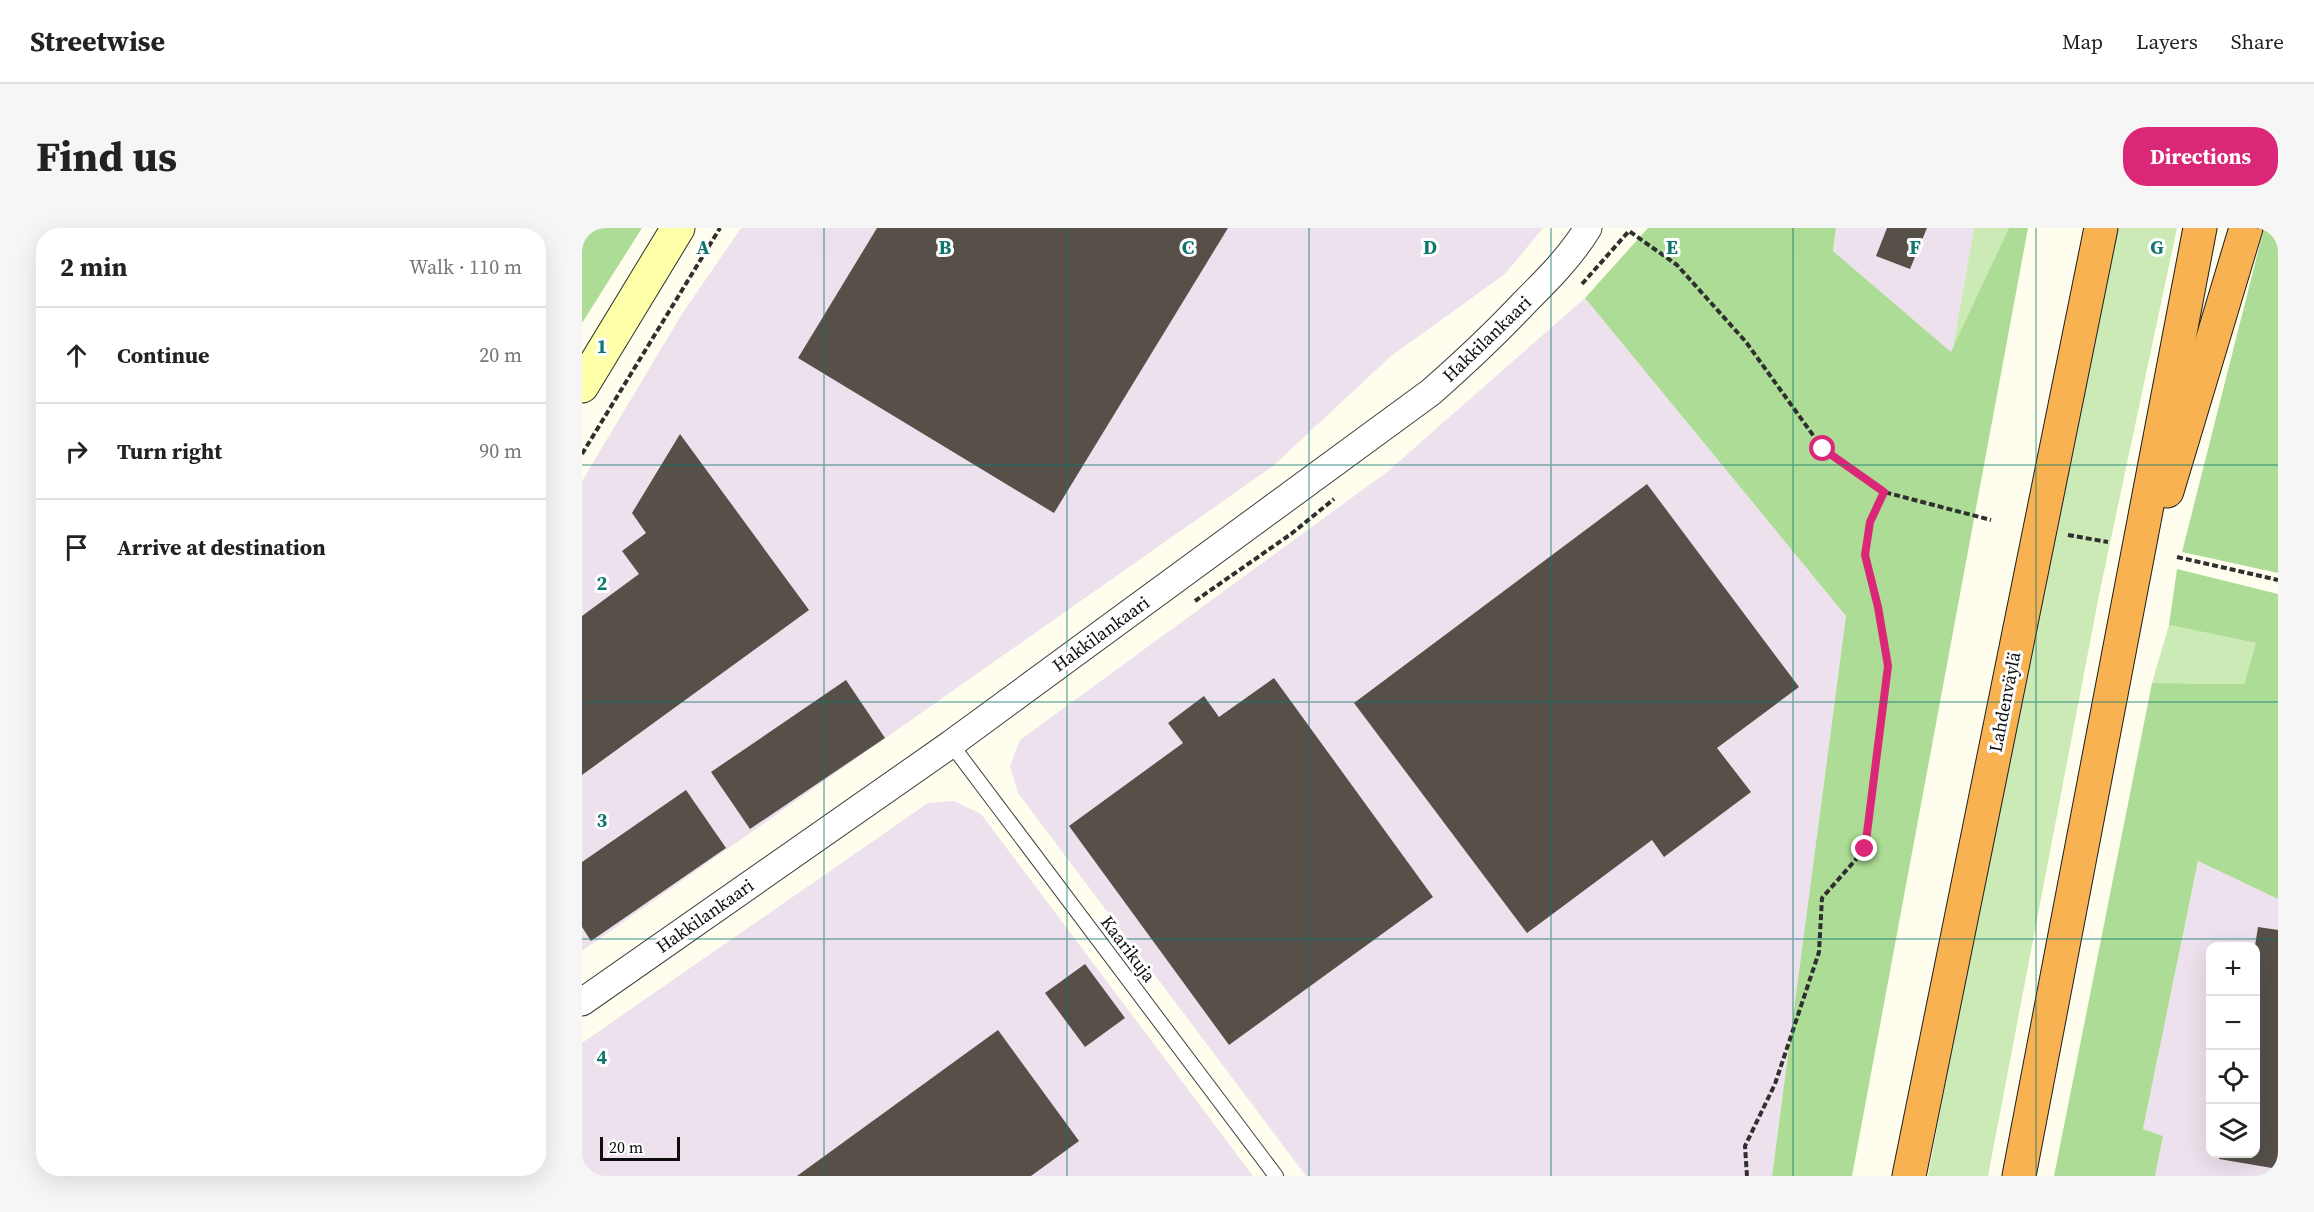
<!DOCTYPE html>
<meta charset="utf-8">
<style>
body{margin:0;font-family:"Source Serif 4",serif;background:#f6f6f6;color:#222}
.controls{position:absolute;right:18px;bottom:18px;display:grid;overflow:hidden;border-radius:12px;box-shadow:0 6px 24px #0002}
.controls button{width:54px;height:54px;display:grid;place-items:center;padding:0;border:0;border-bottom:2px solid #e0e0e0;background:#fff;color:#222;font:30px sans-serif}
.scale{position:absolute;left:18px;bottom:15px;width:80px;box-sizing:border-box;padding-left:6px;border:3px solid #0d0d0d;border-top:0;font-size:16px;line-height:21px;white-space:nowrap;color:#0d0d0d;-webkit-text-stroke:4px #fff;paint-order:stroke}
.stop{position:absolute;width:18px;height:18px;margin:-14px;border:4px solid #db2777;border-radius:50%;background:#fff}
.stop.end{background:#db2777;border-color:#fff;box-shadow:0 2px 6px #0008}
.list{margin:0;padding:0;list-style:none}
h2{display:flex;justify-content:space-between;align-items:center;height:78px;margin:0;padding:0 24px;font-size:26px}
h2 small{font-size:20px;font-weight:400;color:#767676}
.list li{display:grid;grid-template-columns:39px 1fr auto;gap:18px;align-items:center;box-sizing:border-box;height:96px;padding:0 24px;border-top:2px solid #e0e0e0}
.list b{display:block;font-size:22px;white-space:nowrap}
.list em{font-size:20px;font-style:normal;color:#767676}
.icon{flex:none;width:33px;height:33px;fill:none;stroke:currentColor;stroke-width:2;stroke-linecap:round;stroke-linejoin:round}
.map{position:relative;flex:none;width:1696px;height:948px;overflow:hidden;border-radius:24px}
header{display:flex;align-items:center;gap:36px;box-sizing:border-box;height:84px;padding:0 30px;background:#fff;border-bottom:2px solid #e0e0e0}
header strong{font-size:28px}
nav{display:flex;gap:33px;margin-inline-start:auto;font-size:21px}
.intro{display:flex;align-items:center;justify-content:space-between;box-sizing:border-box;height:144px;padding:0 36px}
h1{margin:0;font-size:42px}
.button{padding:15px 27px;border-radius:24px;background:#db2777;color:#fff;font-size:21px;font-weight:700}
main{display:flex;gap:36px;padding:0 36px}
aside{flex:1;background:#fff;border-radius:24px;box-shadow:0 6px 24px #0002}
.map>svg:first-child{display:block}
.industrial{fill:#ece1ec;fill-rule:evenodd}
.green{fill:#cbeab6}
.forest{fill:#acdc95}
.building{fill:#565049}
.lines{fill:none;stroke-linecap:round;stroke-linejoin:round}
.service-casing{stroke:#404040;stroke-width:16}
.minor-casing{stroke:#404040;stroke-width:29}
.secondary-casing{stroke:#2f2f2f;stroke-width:35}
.motorway-casing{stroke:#1e1e1e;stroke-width:35}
.path{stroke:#2f2f2f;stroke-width:4;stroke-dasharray:6 3;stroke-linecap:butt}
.service{stroke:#fff;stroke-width:14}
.minor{stroke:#fff;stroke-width:27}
.secondary{stroke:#feffa9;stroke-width:33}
.motorway{stroke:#f8b252;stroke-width:33}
.route{stroke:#db2777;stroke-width:8}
.grid{fill:none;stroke:#0f766e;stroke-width:1.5;stroke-opacity:0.55}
.labels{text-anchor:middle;stroke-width:6;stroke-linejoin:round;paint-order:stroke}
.street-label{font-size:18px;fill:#0d0d0d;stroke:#fff}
.grid-label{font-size:20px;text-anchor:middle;font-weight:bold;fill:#0f766e;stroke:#fff;stroke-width:6;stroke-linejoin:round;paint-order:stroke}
</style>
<header>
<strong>Streetwise</strong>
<nav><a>Map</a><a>Layers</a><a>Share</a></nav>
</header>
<div class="intro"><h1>Find us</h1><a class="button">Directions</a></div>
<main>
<aside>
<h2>2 min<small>Walk · 110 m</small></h2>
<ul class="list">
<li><svg class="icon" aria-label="ahead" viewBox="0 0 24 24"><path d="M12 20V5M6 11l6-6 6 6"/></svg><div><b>Continue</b></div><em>20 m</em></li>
<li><svg class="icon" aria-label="right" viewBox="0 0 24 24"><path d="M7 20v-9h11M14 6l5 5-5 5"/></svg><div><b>Turn right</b></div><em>90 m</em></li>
<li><svg class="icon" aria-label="arrive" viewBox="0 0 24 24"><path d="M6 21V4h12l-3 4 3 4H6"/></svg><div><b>Arrive at destination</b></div></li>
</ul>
</aside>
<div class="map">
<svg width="1696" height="948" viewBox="0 0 1696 948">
<rect width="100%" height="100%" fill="#fffeee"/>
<!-- industrial -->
<g class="industrial">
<polygon points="159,0 961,0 923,46 809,128 691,238 0,723 0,253 100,86"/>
<polygon points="1254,0 1392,0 1370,125 1251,23"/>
<polygon points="1003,70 1264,388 1190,948 724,948 436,565 428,538 438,512 805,244"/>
<polygon points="372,573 399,586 671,948 0,948 0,815 346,575"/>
<path d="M 1616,633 L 1696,671 L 1696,948 L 1573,948 L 1581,908 L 1561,901 ZM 1628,718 L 1674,718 L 1674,926 L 1628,926 Z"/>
</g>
<!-- green -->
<g class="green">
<polygon points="1392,0 1427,0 1370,125"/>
<polygon points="1536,0 1595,0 1517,367 1406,948 1346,948 1420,555"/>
<polygon points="1587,397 1674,415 1662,456 1570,455"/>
</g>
<!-- forest -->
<g class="forest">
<polygon points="0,0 60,0 0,95"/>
<polygon points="1066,0 1254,0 1251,23 1369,124 1427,0 1446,0 1270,948 1190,948 1264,388 1003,70"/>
<polygon points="1682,0 1696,0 1696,345 1600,324"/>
<polygon points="1595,341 1696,366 1696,671 1616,633 1561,901 1581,908 1573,948 1472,948 1570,455 1662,456 1674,415 1587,397"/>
</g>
<!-- building -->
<g class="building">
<polygon points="295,0 646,0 472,285 216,130"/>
<polygon points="1305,0 1345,0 1328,41 1294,28"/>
<polygon points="98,206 227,382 0,547 0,388 57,346 40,323 64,305 50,285"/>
<polygon points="1065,256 1217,459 1135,520 1169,564 1082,629 1070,612 945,705 772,475"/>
<polygon points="692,450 851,669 647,817 487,598 601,515 586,495 622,468 637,489"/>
<polygon points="264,452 303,510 168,601 129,544"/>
<polygon points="104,562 144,620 9,713 0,699 0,634"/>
<polygon points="1676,699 1696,702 1696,941 1637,931 1638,926 1674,926 1673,718"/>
<polygon points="503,736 543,790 503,819 463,765"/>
<polygon points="416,802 497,913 449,948 215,948"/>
</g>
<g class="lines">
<defs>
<polyline id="service" points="369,516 694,948"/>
<path id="minor" d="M 0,774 L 369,516 L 849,164 C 882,135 913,106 943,74 C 966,51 989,28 1006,0"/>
<polyline id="secondary" points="0,158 96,0"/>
<g id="motorway">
<polyline points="1585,263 1664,0"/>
<polyline points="1327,948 1519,0"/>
<polyline points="1437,948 1618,0"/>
</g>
</defs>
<!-- service casing -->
<use href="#service" class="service-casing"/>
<!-- minor casing -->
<use href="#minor" class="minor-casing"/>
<!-- secondary casing -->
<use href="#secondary" class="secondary-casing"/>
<!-- motorway casing -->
<use href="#motorway" class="motorway-casing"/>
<!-- path -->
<g class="path">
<polyline points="1000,56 1047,3 1095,37 1164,114 1241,221 1302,264 1409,292"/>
<polyline points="0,226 138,0"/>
<polyline points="1486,307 1526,314"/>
<polyline points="1595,329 1696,352"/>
<polyline points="613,373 709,306 752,271"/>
<polyline points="1165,948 1163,918 1193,856 1237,724 1240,670 1283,621 1306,438 1296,379 1283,327 1288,294 1302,264"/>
</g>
<!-- service -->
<use href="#service" class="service"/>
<!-- minor -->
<use href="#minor" class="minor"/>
<!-- secondary -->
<use href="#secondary" class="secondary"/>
<!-- motorway -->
<use href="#motorway" class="motorway"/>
</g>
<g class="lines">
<!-- route -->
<polyline class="route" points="1241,221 1302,264 1288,294 1283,327 1296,379 1306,438 1283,621"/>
</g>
<!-- grid -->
<path class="grid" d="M 242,0 L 242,948M 485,0 L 485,948M 727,0 L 727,948M 969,0 L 969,948M 1211,0 L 1211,948M 1454,0 L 1454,948M 0,237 L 1696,237M 0,474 L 1696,474M 0,711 L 1696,711"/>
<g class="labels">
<!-- street labels -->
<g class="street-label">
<text transform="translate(905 111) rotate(-44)" y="6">Hakkilankaari</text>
<text transform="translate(519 406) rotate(-36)" y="6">Hakkilankaari</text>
<text transform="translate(1423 474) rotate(-79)" y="6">Lahdenväylä</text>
<text transform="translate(123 688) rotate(-35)" y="6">Hakkilankaari</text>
<text transform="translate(546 721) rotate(53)" y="6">Kaarikuja</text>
</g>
</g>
<g class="grid-label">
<text x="121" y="26">A</text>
<text x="363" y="26">B</text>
<text x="606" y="26">C</text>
<text x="848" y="26">D</text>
<text x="1090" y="26">E</text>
<text x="1333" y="26">F</text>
<text x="1575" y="26">G</text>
<text x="20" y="125">1</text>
<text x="20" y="362">2</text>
<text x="20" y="599">3</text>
<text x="20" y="836">4</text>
</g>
</svg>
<div class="controls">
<button>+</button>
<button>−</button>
<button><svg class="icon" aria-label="locate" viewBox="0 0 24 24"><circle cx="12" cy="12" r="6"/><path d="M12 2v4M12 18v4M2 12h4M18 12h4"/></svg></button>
<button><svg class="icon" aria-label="layers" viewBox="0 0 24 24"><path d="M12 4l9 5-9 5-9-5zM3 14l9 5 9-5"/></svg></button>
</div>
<div class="scale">20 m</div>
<div class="stop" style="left:1241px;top:221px"></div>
<div class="stop end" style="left:1283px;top:621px"></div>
</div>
</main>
